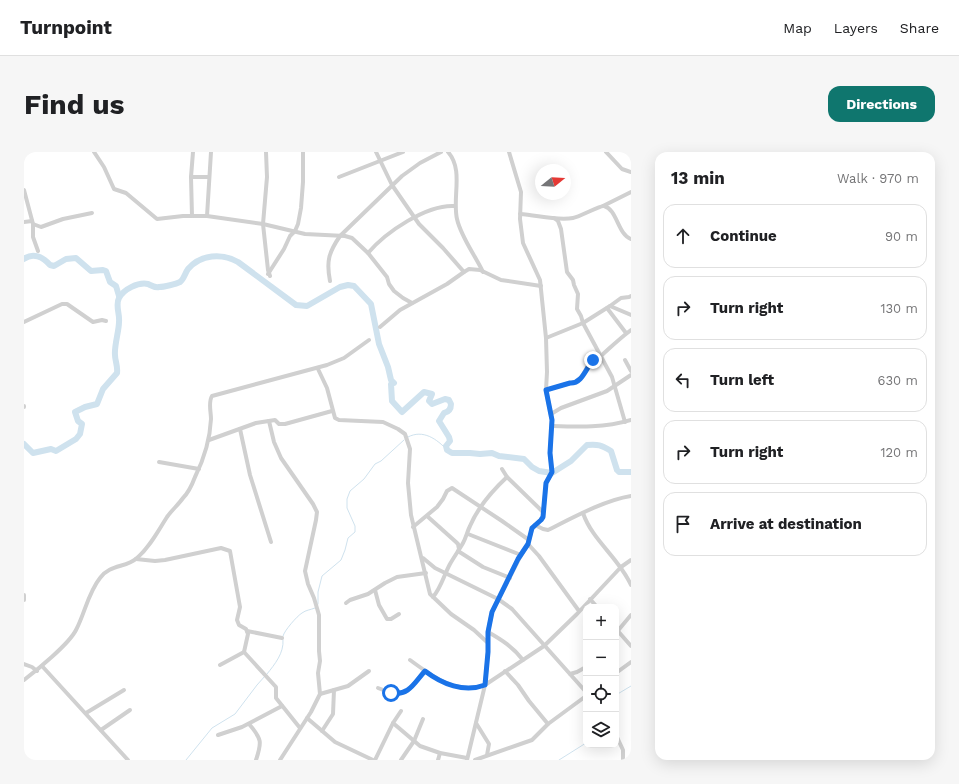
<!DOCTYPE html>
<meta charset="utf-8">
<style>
body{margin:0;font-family:"Work Sans",sans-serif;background:#f6f6f6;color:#202124}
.controls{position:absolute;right:12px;bottom:12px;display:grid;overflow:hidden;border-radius:8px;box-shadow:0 4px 16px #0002}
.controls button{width:36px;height:36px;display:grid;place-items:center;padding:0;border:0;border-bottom:1px solid #e0e0e0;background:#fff;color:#202124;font:20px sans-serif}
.compass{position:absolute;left:511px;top:12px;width:36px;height:36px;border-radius:50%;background:#fff;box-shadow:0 4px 16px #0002;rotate:72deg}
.stop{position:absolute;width:12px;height:12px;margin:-9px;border:3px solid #1a73e8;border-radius:50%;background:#fff}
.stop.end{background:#1a73e8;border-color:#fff;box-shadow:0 1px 4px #0008}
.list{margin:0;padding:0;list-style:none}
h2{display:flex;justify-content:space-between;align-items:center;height:52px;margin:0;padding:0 16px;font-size:17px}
h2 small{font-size:13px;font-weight:400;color:#757577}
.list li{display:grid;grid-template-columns:26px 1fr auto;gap:12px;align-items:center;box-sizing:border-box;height:64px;margin:0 8px 8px;padding:0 8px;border:1px solid #e0e0e0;border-radius:12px}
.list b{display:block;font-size:15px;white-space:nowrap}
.list em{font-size:13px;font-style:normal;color:#757577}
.icon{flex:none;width:22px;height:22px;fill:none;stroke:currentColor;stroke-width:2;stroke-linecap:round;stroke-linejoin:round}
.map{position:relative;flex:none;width:607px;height:608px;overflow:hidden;border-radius:12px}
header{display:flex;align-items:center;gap:24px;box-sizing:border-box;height:56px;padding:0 20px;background:#fff;border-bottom:1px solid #e0e0e0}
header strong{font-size:19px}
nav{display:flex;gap:22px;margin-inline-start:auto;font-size:14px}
.intro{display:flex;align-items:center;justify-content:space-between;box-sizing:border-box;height:96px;padding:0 24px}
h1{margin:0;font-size:28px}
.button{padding:10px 18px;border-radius:12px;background:#0f766e;color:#fff;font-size:14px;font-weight:700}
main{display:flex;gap:24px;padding:0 24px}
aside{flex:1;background:#fff;border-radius:12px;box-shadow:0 4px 16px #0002}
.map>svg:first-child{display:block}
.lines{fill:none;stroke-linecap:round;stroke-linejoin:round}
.stream{stroke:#cfe2ee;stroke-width:1}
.river{stroke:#cfe2ee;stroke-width:6}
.minor{stroke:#d0d0d0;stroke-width:4}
.route{stroke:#1a73e8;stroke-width:5}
</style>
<header>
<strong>Turnpoint</strong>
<nav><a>Map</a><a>Layers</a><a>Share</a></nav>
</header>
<div class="intro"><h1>Find us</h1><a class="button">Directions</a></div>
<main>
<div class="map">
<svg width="607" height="608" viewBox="0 0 607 608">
<rect width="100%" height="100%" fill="#fff"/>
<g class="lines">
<!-- stream -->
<g class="stream">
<path d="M 384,285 C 399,277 413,287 423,298"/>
<polyline points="294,452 294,440 298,424 317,408 321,398 324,386 331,380 331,374 323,356 323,347 326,339 340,327 351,312 357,309 380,288"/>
<path d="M 259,484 C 260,479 273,464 278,461 C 282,458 286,458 291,456"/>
<path d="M 243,522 C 251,512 260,501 259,488"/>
<polyline points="592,543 607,534"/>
<polyline points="162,608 188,576 211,562 233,533 241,524"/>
<polyline points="535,608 562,591"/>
</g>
<!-- river -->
<g class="river">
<path d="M 0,107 C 9,100 19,105 26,113 L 30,114 L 42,107 L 52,106 L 67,119 L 79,118 L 82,119 L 86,130 L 92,134 L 95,144"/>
<path d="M 0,292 L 9,301 L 27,297 L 32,299 L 52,287 L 56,282 L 58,272 L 54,269 L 51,260 L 61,255 L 73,252 L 79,237 L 93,221 C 94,214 91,209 91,203 C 90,194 95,179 95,170 C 96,162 91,153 95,146 C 100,137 114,130 124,132 C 128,134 131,136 135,135 C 140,135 152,132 156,130 C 160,127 161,121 164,117 C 177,102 198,101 214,110 L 272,153 L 283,154 L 316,135 L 324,133 L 330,134 L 347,152 L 355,192 L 364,215 L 367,228 L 370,231 L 367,232 L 368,249 L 378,260 L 400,240 L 408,242 L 405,249 L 408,252 L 421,247 L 425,248 L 427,252 C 427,257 425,260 420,261 L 415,269 L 425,285 L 426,289 L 422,294 L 423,298 L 428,301 L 446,301 L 456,302 L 468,301 L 475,304 L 500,307 L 508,315 L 515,319 L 528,321 L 547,309 L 563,293 C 574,292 577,293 587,299 L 593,318 L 595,320 L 607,320"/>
</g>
<!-- minor -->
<g class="minor">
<polyline points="70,0 80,15 90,37 102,41 133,67 159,64 183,64 239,72 281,82 321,84 328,86 344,101 363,125 365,132 370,139 379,146 388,151"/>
<polyline points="242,0 243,25 239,72 244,118 246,124"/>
<polyline points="352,0 368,33 395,72 419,96 440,120"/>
<path d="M 424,0 C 440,18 428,45 433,67 C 437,85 451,103 459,120"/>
<polyline points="582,0 598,17 607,20"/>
<polyline points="167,25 185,25"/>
<polyline points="315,25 379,0"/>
<polyline points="0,38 9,72 9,85 14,99"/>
<polyline points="579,54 607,40"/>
<path d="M 496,62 C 513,63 532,69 549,66 C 555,65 577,53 580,54 C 593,57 594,83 607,87"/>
<polyline points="168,64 167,25 169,0"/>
<polyline points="183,64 187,0"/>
<polyline points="530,66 534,69 537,77 543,120 549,128 550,133 554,142 553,157 557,164 559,171 588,225 601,270"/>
<polyline points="0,70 8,69"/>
<polyline points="9,72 17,75 39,67 68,61"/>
<path d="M 344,101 C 362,80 403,52 431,54"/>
<polyline points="244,122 260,97 266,84 271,79 274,72 277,56 279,30 279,0"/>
<path d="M 306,129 C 302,109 305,100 316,84 L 378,24 L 396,11 L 417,0"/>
<polyline points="586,154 597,146 605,145 607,144"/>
<polyline points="583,156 602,181"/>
<polyline points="0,170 38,152 43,152 69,170 78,168 82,169"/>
<polyline points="356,175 376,158 423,132 440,120 445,117 456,118 477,128 517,134"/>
<polyline points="522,186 559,171 586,154 607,163"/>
<polyline points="601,208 607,219"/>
<polyline points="294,217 303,236 311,266 315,268 359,270 374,277 381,282 386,297 384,331 387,363 406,442 427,462 450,478 464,491"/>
<path d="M 522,238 L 546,231 C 558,232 560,217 567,210 C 570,207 575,206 578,203 C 587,195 596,186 607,178"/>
<polyline points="0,255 0,254"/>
<polyline points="527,262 537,256 583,239 607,223"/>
<polyline points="245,269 250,290 257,306 289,352 293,360 292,368 281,419 284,432 290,446 295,463 295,499 296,509 294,521 296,542 287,560 256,608"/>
<path d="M 528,274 C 555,275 581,276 607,268"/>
<polyline points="216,277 226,323 247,390"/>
<polyline points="185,288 232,271 251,268 255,272 261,272 308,259"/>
<polyline points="135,310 175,317"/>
<polyline points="478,317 483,325 519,360"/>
<path d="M 559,361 C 568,388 595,406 607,433"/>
<polyline points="403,364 432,390 434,392 435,397"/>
<path d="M 511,373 L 519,377 L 524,378 C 548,366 581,348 607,344"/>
<polyline points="389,375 413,355 419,347 423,339 428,336 478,369 505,388"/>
<polyline points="444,382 497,403"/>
<polyline points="504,392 515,404 555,459"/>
<polyline points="434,399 459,415 486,426"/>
<polyline points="399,406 411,416 474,447 488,457 562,540"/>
<polyline points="112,407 131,409 141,408 197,396 206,399 216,455 213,468 215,473 222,477 224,482 220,500"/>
<polyline points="351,438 355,453 363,467 367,467 375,462"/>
<polyline points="0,443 0,448"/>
<path d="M 409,445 C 417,436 420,423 426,412 C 430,405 435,398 439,391 C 442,386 443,380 446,374 C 454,355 468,339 483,325"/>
<polyline points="566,447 573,455"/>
<polyline points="322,451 326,448 344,442 361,431 373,425 402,421"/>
<polyline points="593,478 607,494"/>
<polyline points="223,479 258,486"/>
<path d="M 464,480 C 478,488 489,495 499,508"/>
<polyline points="592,481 607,463"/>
<path d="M 386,508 C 408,524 433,544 461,533 L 520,494 L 553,462 L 597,415 L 607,408"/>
<polyline points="0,512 8,515 13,519"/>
<polyline points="196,513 220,500 252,535 252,546 276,576"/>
<polyline points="18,514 104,608"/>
<polyline points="481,519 494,533 505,549 524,572"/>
<polyline points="592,521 607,510"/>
<polyline points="546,522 553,520 562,515"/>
<path d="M 0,528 C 13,518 45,492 52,478 C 61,461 64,441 76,426 C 86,412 102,416 113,406 C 126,395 134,379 143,365 C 148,358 154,353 159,346 C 165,340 168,333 171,325 C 180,307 186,288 187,267 C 187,260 184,250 188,244 L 303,213 L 320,206 L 345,188"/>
<path d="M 354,536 C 383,548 382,540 401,519"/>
<polyline points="296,542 324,534 345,519"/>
<polyline points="62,561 100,538"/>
<polyline points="283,566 311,590 349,608"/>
<polyline points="369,571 396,594 416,601 443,606"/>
<polyline points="452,571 465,592 463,603"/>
<path d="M 225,572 C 238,587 238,590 232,608"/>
<polyline points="77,578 106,558"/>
<polyline points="298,579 309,562 310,538"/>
<polyline points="194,583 218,575 258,554"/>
<polyline points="592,583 599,598 599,608"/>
<polyline points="351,608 369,571 377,559"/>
<polyline points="377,608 390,589 399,567"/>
<polyline points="414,608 416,601"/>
<polyline points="443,608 461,533 464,500 464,480 468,460 495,407 504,392 508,377 517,368 519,365 522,331 528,321 526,301 528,268 522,238 523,220 522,186 516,128 499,91 496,67 497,40 485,0"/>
<polyline points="451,608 508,588 524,572 562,544"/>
</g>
</g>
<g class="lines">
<!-- route -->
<path class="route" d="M 367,541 C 385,544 390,531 401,519 C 418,532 440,541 461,533 L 464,500 L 464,480 L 468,460 L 494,407 L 504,392 L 508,376 L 517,368 L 519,365 L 522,331 L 528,320 L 526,301 L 528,268 L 522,238 L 546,231 C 558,232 562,216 569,208"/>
</g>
</svg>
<div class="controls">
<button>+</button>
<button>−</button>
<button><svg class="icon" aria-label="locate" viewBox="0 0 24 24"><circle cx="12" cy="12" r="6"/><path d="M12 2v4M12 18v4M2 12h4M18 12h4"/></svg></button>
<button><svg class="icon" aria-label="layers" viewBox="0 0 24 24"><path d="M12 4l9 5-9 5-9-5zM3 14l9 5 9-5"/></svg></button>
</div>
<svg class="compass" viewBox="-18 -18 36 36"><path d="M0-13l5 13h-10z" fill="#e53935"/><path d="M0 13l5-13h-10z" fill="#757577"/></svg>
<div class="stop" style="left:367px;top:541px"></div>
<div class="stop end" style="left:569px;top:208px"></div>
</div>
<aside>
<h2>13 min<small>Walk · 970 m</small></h2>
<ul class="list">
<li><svg class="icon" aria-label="ahead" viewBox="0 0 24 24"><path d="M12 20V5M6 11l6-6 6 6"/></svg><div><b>Continue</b></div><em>90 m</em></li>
<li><svg class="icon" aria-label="right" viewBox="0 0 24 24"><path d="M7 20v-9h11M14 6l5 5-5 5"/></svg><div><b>Turn right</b></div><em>130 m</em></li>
<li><svg class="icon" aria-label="left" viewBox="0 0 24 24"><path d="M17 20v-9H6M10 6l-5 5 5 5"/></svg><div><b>Turn left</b></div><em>630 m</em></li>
<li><svg class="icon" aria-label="right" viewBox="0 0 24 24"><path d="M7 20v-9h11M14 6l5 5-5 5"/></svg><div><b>Turn right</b></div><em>120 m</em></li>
<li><svg class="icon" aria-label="arrive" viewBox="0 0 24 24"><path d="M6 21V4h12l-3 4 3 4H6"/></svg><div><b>Arrive at destination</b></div></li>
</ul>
</aside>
</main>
